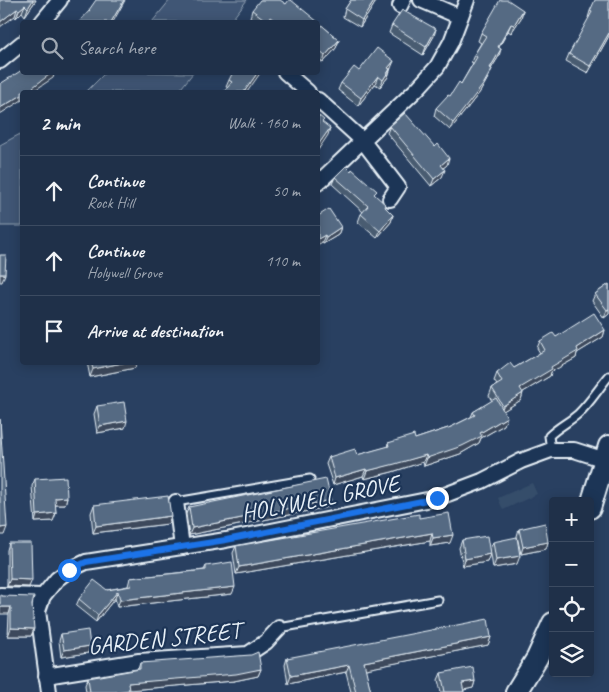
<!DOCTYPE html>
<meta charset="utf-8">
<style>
body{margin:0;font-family:Caveat,sans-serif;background:#273850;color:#f1f3f6}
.controls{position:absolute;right:15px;bottom:15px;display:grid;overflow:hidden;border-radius:5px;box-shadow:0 2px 12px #0003}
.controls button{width:45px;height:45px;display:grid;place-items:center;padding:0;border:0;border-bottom:1px solid #3c4b61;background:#1f3049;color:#f1f3f6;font:25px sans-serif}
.stop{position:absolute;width:15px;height:15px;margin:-11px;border:4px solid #1a73e8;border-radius:50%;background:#fff}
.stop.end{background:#1a73e8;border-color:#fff;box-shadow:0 1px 5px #0008}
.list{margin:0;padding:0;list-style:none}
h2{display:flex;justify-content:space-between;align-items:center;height:65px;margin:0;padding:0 20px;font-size:21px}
h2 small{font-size:16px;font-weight:400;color:#a1a9b4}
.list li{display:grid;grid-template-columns:32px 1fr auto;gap:15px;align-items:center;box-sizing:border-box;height:70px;padding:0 20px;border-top:1px solid #3c4b61}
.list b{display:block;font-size:19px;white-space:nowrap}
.list p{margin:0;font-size:16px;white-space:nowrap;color:#a1a9b4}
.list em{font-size:16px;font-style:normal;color:#a1a9b4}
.icon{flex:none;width:28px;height:28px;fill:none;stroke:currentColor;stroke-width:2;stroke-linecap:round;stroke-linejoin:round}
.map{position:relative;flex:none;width:609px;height:692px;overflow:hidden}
.search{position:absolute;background:#1f3049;box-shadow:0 2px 12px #0003;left:20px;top:20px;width:300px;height:55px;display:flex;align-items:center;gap:12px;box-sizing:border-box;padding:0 18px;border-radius:5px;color:#a1a9b4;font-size:19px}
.panel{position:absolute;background:#1f3049;box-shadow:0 2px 12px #0003;left:20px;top:90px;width:300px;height:275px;border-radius:5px}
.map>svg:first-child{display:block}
.built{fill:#364d6b}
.green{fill:#415774;stroke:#94a4b6}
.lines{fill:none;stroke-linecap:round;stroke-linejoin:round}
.service-casing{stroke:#e8f1f8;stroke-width:11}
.minor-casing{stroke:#e8f1f8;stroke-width:18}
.secondary-casing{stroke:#e8f1f8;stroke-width:24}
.service{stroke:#1d3557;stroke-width:7}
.minor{stroke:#1d3557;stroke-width:14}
.secondary{stroke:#1d3557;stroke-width:20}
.wall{fill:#495b71;stroke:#e8f1f8}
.shaded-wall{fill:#3c4a5c;stroke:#e8f1f8}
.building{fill:#556a83;stroke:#e8f1f8}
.route{stroke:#1a73e8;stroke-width:6}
.labels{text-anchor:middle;stroke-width:4.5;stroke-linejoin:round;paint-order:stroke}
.street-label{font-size:24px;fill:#e8f1f8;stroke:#1d3557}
</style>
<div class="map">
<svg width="609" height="692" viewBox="0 0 609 692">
<rect width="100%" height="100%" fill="#294061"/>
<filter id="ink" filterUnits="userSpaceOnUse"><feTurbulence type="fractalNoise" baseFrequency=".02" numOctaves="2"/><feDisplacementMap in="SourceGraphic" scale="10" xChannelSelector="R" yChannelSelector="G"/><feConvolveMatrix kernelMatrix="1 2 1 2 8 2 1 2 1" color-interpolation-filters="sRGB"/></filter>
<g filter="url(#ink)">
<!-- built -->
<polygon class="built" points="532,483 537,494 503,510 498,498"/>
<!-- green -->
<g class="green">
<polygon points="170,0 247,0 230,22 152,22"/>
<polygon points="105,73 105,72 193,73 178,92 86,92"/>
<polygon points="22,133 22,226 0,226 0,145"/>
</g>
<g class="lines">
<defs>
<g id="service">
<path d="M 551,450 L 549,436 C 558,427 569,422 578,414 C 590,403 598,389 609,376"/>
<polyline points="176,502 310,479"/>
<polyline points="279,628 438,600"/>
</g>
<g id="minor">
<polyline points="421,0 460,17"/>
<polyline points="400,6 403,0"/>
<polyline points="42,22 60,0"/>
<polyline points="0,61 22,43"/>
<polyline points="285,72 308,92"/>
<polyline points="318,100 362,140 398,187 390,199"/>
<polyline points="318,183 418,88 437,67 451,42 467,0"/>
<polyline points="176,502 182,547"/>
<polyline points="0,595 43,596"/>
<polyline points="46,676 139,661 248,654 266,642 279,628"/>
<polyline points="49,692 38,611 43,596 57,579 69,570 86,562 226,540 437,498 482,481 521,461 551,450 574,450 605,460"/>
</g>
<g id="secondary">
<polyline points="590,508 609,446"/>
<polyline points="516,692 537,658 553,623"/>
</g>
</defs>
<!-- service casing -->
<use href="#service" class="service-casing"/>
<!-- minor casing -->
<use href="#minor" class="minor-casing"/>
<!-- secondary casing -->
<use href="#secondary" class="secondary-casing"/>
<!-- service -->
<use href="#service" class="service"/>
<!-- minor -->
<use href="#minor" class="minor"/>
<!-- secondary -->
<use href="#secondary" class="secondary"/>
</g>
<!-- wall -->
<g class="wall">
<polygon points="0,0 36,0 25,16 22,12 16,18"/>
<polygon points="351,0 377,0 360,27 343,17 345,9"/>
<polygon points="609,0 609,36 588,73 566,61 569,54 589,19 588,18 590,11"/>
<polygon points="286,4 318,22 256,22 250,18 252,10"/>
<polygon points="523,10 521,18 511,33 508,31 499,47 499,56 491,69 489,76 480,92 450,130 434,116 436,108 450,96 461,84 473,63 471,62 474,55 481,43 478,41 481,33"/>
<polygon points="318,22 339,40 336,48 323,63 318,59"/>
<polygon points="392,25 434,36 423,55 389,33"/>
<polygon points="391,68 388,77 380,87 375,84 358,106 338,90 341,83 359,71"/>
<polygon points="229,80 247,92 226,87"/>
<polygon points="390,126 447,165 443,168 442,177 431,186 387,133"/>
<polygon points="335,177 376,196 385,208 393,215 391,222 377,238 358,222 361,214 363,212 332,184"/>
<polygon points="318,216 341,227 338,235 323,244 322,242"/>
<polygon points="609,284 609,314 604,318 592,301 595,294"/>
<polygon points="605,330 603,337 577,353 576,358 551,372 550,376 523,392 521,400 503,411 504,425 481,438 479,443 460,454 424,466 423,462 392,472 364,479 363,476 333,485 326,464 329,457 357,455 387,447 388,443 415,439 451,427 471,417 473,412 492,401 489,396 492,388 497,385 494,381 497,373 514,368 540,353 537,348 540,341 556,337"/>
<polygon points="87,362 137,362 135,368 90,377"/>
<polygon points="97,406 125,428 97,433 94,414"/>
<polygon points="35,479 67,497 65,505 55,505 56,513 53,521 35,522 32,486"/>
<polygon points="331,500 328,507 189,535 186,514 189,507"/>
<polygon points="94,505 168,524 93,533 91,513"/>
<polygon points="419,518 450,543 430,546 430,541 236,574 233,553 236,546"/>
<polygon points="519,529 548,542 546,549 521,554 517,536"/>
<polygon points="462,540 490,554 487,562 463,566 459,548"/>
<polygon points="493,542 517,564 493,568 490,549"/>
<polygon points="9,543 29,587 7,586 7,550"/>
<polygon points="206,566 232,594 117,607 115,598 96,622 76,606 79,599 107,590 128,586 130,578 204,570"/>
<polygon points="2,596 32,605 31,636 8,636 9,614"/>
<polygon points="61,634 90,646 88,653 61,657 59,641"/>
<polygon points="491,637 488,645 365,669 371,692 351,692 346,672 288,684 285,665 287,658"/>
<polygon points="140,663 261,669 258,676 234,681 129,690 128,692 86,692 85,685 88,678 138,669"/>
<polygon points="441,673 475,681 473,688 463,690 464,692 441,692 438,680"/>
</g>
<!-- shaded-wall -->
<g class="shaded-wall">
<polygon points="33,0 36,0 25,16 28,8"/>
<polygon points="124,0 125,0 124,2 113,22 111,22"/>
<polygon points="375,0 377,0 360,27 362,20"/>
<polygon points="25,5 22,12 16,18 19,10"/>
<polygon points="17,9 15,16 0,27 0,22"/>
<polygon points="523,10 521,18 511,33 514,25"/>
<polygon points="511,24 508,31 495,54 498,47"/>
<polygon points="436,29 434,36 423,55 426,47"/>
<polygon points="609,33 609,36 588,73 590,66"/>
<polygon points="339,40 336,48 323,63 325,56"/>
<polygon points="501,49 499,56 487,75 490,68"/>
<polygon points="394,61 391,68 385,75 388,68"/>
<polygon points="390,69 388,77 380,87 383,80"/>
<polygon points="492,69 489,76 480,92 450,130 453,123"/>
<polygon points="52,72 55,72 53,78 32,92 26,92"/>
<polygon points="258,72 261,72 247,92 244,92"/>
<polygon points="378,76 375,84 358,106 361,98"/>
<polygon points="22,95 22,100 0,114 0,108"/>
<polygon points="330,128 328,135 318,150 318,145"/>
<polygon points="449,158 447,165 438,172 441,165"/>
<polygon points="445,170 442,177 431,186 434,179"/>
<polygon points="393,215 391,222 377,238 380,231"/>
<polygon points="341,227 338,235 323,244 326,237"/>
<polygon points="325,235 322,242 318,245 318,239"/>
<polygon points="0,274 5,274 2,282 0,282"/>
<polygon points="609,309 609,314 604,318 607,310"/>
<polygon points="605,330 603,337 577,353 576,358 551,372 550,376 518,395 520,388 577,348"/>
<polygon points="127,362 137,362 135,368 90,377 93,369"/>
<polygon points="523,393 521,400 500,413 503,406"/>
<polygon points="507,417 504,425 481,438 479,443 460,454 424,466 427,458 480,433"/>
<polygon points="127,421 125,428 97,433 100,426"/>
<polygon points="426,455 423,462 392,472 364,479 367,471"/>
<polygon points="366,469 363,476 333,485 335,478"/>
<polygon points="67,497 65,505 52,505 55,498"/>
<polygon points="331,500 328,507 189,535 192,528"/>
<polygon points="56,513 53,521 35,522 37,515"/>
<polygon points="171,516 168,524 93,533 96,526"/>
<polygon points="7,527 4,535 0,535 0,528"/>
<polygon points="432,533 430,541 236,574 239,567"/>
<polygon points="453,535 450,543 430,546 433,538"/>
<polygon points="548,542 546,549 521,554 523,547"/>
<polygon points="490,554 487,562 463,566 465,559"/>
<polygon points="520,556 517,564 493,568 496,560"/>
<polygon points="10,579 32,580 29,587 7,586"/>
<polygon points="235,587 232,594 117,607 120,600"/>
<polygon points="118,591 115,598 96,622 98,615"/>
<polygon points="0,607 11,607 9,614 0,614"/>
<polygon points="11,628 34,629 31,636 8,636"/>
<polygon points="491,637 488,645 361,670 364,662"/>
<polygon points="90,646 88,653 61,657 64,650"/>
<polygon points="349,665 346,672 288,684 291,676"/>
<polygon points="261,669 258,676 234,681 129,690 128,692 115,692 128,683"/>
<polygon points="475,681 473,688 459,691 462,683"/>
</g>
<!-- building -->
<g class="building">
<polygon points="0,0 33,0 28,8 25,5 19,10 17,9 0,22"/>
<polygon points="96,0 124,0 111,22 79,22 90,10 89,10"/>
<polygon points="260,0 280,0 286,4 289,0 291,0 318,22 277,22 270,17 267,21 252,10"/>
<polygon points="351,0 375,0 362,20 345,9"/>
<polygon points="500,0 508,0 523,10 514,25 511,24 498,47 501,49 490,68 492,69 483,85 453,123 436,108 448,95 450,96 459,82 461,84 477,57 474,55 486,36 481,33"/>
<polygon points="595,0 609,0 609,33 590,66 569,54 592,12 590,11"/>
<polygon points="402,10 436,29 426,47 392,25"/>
<polygon points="318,22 339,40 325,56 318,50"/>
<polygon points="377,48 394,61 388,68 390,69 383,80 378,76 361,98 341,83 354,67 359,71"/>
<polygon points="22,70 22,72 53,72 33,87 34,88 26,92 22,92 22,95 0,108 0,84"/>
<polygon points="233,72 258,72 244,92 224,92 232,82 229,80"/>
<polygon points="405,113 435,147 438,144 449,158 441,165 445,170 434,179 390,126"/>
<polygon points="318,115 324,120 322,122 330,128 318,145"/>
<polygon points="346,166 351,171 352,169 377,191 374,194 386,205 385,207 393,215 380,231 361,214 368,206 335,177"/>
<polygon points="329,209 341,227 326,237 325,235 318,239 318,216"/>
<polygon points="0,255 6,255 5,274 0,274"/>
<polygon points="609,284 609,309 607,310 595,294"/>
<polygon points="594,313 605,330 577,348 578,351 551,367 552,369 520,388 523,393 503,406 492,388 502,382 497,373 510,363 514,368 545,350 540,341 553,333 556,337"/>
<polygon points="91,362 127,362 93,369"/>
<polygon points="496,398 507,417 480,433 482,436 462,446 427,458 426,455 395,464 367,471 366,469 335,478 329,457 355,449 357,455 389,446 388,443 414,435 415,439 451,427 475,415 473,412"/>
<polygon points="124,402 127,421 100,426 97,406"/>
<polygon points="0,419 7,527 0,528"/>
<polygon points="66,477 67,497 55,498 56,513 37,515 35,479"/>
<polygon points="326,479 331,500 192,528 189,507"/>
<polygon points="168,496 171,516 96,526 94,505"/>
<polygon points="449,513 453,535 433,538 432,533 239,567 236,546 419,514 419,518"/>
<polygon points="545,523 548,542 523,547 519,529"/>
<polygon points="487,536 490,554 465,559 462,540"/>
<polygon points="517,537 520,556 496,560 493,542"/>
<polygon points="9,543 31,543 32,580 10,579"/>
<polygon points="232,562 235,587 120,600 118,591 98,615 79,599 94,580 107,590 131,586 130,578 206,570 206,566"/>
<polygon points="0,595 2,596 34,597 32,605 34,629 11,628 11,607 0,607"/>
<polygon points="488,619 491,637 364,662 371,692 356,692 349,665 291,676 287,658"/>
<polygon points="88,630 90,646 64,650 61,634"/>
<polygon points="258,652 261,669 236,674 128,683 129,690 115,692 90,692 88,678 140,669 140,663 251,655"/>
<polygon points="473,667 475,681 462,683 464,692 445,692 441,673"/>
</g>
</g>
<g class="lines" filter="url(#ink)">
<!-- route -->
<polyline class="route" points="69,570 86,562 226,540 437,498"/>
</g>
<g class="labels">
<!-- street labels -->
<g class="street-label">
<text transform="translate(320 498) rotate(-11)" y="8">HOLYWELL GROVE</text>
<text transform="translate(164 638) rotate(-6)" y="8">GARDEN STREET</text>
</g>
</g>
</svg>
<div class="controls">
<button>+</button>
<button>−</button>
<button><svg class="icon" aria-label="locate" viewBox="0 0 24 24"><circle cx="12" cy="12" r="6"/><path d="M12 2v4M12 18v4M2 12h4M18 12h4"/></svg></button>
<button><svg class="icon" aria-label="layers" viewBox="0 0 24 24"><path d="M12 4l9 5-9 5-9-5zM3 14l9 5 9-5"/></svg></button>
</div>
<div class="stop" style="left:69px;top:570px"></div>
<div class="stop end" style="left:437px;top:498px"></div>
<div class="search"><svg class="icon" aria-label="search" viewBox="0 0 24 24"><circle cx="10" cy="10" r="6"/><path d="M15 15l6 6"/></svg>Search here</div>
<section class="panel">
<h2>2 min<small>Walk · 160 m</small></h2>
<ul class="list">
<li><svg class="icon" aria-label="ahead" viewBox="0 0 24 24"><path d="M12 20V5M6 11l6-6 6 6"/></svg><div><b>Continue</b><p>Rock Hill</p></div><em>50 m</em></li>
<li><svg class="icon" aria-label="ahead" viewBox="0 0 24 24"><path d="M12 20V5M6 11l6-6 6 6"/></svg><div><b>Continue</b><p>Holywell Grove</p></div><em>110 m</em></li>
<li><svg class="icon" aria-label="arrive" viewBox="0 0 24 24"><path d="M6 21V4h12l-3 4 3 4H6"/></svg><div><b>Arrive at destination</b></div></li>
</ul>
</section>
</div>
